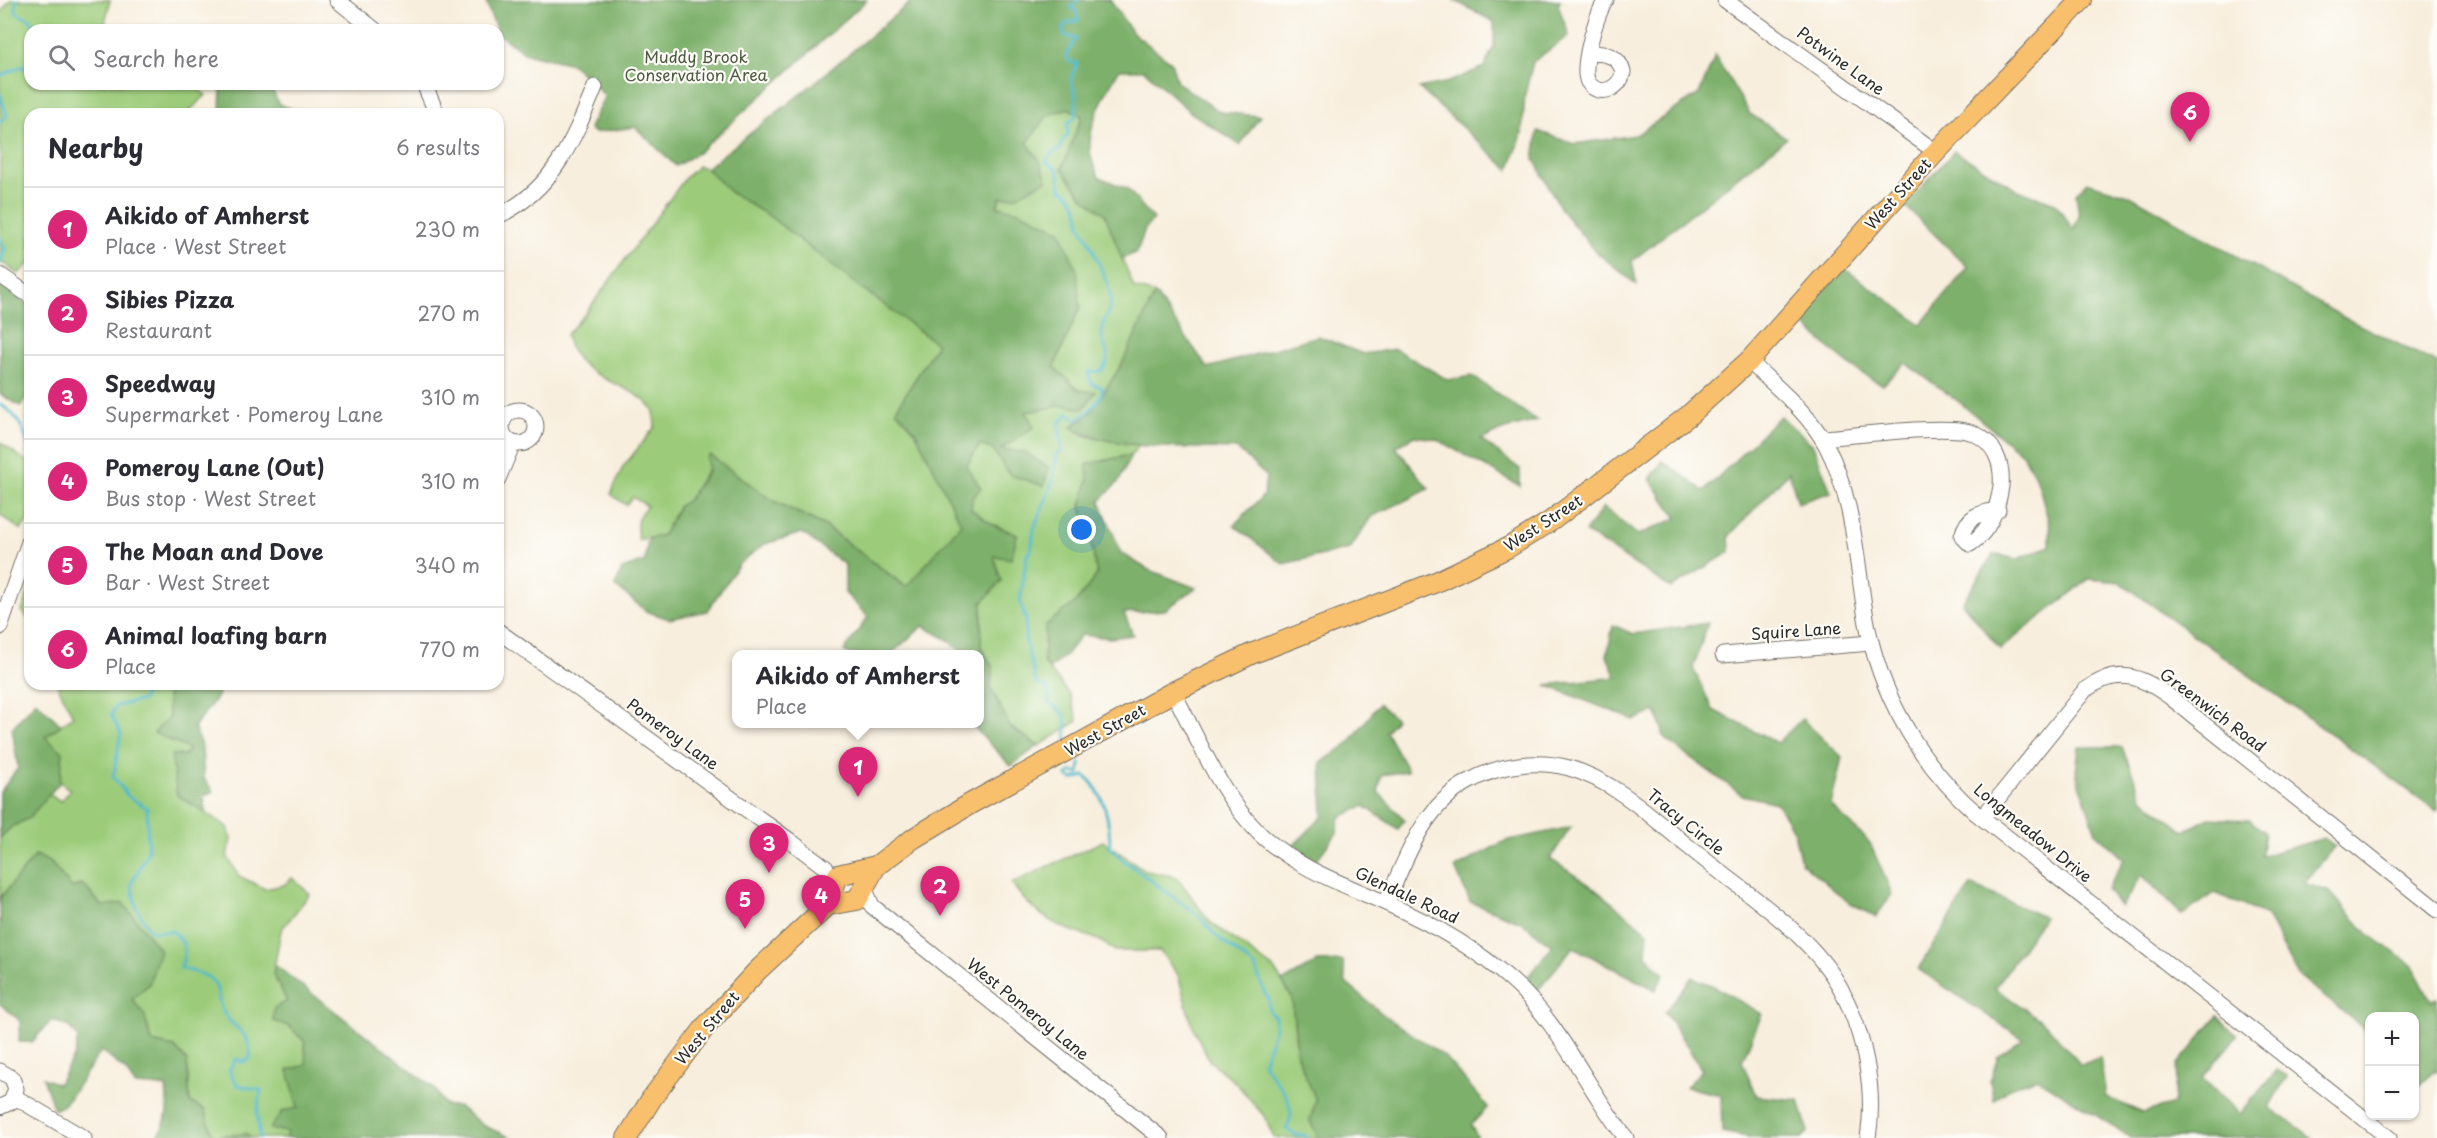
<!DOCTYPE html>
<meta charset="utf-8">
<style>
body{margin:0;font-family:"Playpen Sans",sans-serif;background:#f7f7f7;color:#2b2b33}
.controls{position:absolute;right:18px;bottom:18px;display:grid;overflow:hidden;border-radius:12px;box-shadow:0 2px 4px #0004}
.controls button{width:54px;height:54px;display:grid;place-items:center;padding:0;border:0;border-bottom:2px solid #e1e1e2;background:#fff;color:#2b2b33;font:30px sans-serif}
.you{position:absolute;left:1082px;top:530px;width:21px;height:21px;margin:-15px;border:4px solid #fff;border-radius:50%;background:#1a73e8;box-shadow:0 0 0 9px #1a73e833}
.badge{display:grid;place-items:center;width:39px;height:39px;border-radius:50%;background:#db2777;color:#fff;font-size:20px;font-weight:700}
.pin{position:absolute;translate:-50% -50px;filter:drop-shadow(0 2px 3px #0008)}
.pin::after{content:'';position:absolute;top:32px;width:21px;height:18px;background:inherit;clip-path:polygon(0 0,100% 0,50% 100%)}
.popup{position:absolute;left:732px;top:650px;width:252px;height:78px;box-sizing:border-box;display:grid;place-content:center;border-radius:12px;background:#fff;filter:drop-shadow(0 2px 4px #0005);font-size:20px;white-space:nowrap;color:#7c7c81}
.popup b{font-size:22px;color:#2b2b33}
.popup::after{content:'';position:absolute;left:50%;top:100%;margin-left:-12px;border:12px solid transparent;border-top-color:#fff}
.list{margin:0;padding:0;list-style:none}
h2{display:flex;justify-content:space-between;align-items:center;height:78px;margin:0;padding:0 24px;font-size:26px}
h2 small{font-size:20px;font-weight:400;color:#7c7c81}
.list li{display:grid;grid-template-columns:39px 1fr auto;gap:18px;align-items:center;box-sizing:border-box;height:84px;padding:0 24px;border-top:2px solid #e1e1e2}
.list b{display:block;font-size:22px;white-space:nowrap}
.list p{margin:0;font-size:20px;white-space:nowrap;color:#7c7c81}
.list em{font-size:20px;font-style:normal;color:#7c7c81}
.icon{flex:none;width:33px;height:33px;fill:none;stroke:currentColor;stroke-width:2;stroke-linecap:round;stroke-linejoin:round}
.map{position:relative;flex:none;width:2437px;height:1138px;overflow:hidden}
.search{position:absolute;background:#fff;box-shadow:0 2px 4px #0004;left:24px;top:24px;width:480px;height:66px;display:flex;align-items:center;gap:15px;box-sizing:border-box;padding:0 21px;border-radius:18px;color:#7c7c81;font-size:22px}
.panel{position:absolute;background:#fff;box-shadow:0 2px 4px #0004;left:24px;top:108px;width:480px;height:582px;border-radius:18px}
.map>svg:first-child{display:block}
.green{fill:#9ccc7a;stroke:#647c52;stroke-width:1.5}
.forest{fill:#7db06a;stroke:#546e4a;stroke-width:1.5}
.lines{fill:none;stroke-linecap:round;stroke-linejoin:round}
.stream{stroke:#4fb9cc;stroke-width:3}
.minor-casing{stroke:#736f69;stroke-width:17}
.major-casing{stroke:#736f69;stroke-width:22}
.minor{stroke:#fff;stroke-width:15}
.major{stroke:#f8bf6c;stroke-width:20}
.labels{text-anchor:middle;stroke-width:4.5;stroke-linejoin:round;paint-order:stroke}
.park-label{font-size:16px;fill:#4d5b43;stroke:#fdfcf7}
.street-label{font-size:16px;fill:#2b2b2b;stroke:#fdfcf7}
</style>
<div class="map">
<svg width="2437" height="1138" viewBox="0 0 2437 1138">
<rect width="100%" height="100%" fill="#fdfcf7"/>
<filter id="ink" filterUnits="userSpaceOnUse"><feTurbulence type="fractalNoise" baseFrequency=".0167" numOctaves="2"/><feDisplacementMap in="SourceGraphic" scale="12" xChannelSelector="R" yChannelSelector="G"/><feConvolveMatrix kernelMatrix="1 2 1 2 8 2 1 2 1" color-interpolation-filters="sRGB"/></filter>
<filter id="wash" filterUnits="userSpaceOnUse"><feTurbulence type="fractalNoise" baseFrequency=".008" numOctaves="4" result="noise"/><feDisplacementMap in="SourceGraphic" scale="24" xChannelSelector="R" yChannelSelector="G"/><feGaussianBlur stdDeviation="1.35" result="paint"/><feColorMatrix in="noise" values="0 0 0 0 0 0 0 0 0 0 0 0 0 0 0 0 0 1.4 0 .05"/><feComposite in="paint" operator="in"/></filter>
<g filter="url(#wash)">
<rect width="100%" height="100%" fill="#f8eedd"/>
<!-- green -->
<g class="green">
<polygon points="10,0 110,0 105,23 114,30 30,30 30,84 191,84 206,95 186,114 30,114 30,263 18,274 0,261 0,14"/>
<polygon points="1068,108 1082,116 1062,169 1083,197 1105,214 1134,288 1155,294 1122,364 1090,414 1071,427 1086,436 1140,444 1131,455 1087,464 1088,481 1081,506 1091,541 1097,575 1076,602 1045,626 1044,663 1070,695 1078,721 1039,746 1010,727 991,688 992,666 981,647 982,603 1001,581 993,555 1017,535 992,524 971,509 972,498 966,466 979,445 992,448 1011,475 1000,449 1034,427 1026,412 1064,405 1082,409 1095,393 1079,390 1054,367 1080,307 1019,211 997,206 1001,197 1017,196 1039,159 1027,143 1047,116"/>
<path d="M 698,166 L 706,168 L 731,193 L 768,215 L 852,281 L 937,344 L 896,410 L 915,431 L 962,524 L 907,587 L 823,525 L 770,499 L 735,473 L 710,465 L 688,500 L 679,506 L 663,535 L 638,540 C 636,525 635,517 647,506 L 633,497 L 626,505 L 611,494 L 623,467 L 655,427 L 654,411 C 634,380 577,384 566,335 L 585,314 L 686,177 Z"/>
<polygon points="0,442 30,464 30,517 21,530 0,515"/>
<polygon points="30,588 30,621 22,611"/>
<path d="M 57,684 L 166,684 L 169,718 L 155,733 L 189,749 L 185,755 L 172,755 L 177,795 L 228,827 L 231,839 L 227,856 L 239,876 L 265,889 L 284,885 L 292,878 L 310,894 L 281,930 L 273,974 L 287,1001 L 289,1026 L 305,1042 L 306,1065 L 294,1091 L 298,1108 L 271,1129 L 288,1132 L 285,1138 L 250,1138 L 247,1134 L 177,1138 L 205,1110 L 190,1102 C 187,1064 195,1051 152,1042 L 144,1014 L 132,999 L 102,906 L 82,884 L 72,888 L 51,863 L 36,855 L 0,898 L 0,838 L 11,827 L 29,818 L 48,794 L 61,801 L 70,790 L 60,782 L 62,752 L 45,737 L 73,716 Z"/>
<path d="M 1103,841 L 1146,871 L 1177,877 L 1210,922 L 1274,969 L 1292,998 L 1297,1055 L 1316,1100 L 1310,1121 L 1319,1138 L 1274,1138 L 1264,1116 L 1238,1085 L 1209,1060 L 1192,1025 L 1178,975 L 1160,951 L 1115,951 C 1095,935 1086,937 1065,928 C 1043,918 1024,903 1012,883 Z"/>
</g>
<!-- forest -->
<g class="forest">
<polygon points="485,0 867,0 699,152 676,166 635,127 594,133 589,128 605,96 572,64 524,53 498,34"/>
<path d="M 913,0 L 1110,0 L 1132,32 L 1171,62 L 1177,82 L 1220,112 L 1260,116 L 1240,145 L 1190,112 L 1144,70 L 1119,70 C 1106,92 1088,123 1090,150 C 1090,159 1096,169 1099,177 L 1128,189 L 1153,219 L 1145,229 L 1137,252 L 1122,259 L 1105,214 L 1083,197 L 1062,169 L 1082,116 L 1068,108 L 1047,116 L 1027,143 L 1039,159 L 1047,180 L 1017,196 L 1001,197 L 997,206 L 1019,211 L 1060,230 L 1077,271 L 1080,307 L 1054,367 L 1079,390 L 1096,392 L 1083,409 L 1064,405 L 1026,412 L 1034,427 L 1001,449 L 1025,452 L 1049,468 L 1044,486 L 1010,475 L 992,449 L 980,445 L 966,466 L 981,488 L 972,498 L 971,509 L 992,524 L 1017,535 L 1011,559 L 994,556 L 1001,581 L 982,603 L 981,647 L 992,666 L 991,688 L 1010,727 L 1038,746 L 1011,766 L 971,724 L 980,724 L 980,654 L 964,654 L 950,641 L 923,626 L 891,654 L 849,654 L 844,651 L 868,617 L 845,593 L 845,565 L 802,533 L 765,544 L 739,564 L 707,611 L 669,619 L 646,611 L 615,586 L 622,569 L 645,561 L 648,539 L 663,535 L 679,506 L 688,500 L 708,471 L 707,458 L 710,455 L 770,499 L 823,525 L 906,587 L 961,524 L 915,431 L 896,410 L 937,344 L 852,281 L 768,215 L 731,193 L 706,168 L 813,84 Z"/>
<polygon points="1454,0 1561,0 1558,5 1569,35 1533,62 1525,94 1522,134 1509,170 1419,88 1449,82 1484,67 1494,46 1494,22"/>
<polygon points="1715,56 1750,114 1787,138 1632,261 1637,285 1595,251 1562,211 1534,159 1538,131 1574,144 1636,135 1699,94"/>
<polygon points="224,84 269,84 279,104 306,114 224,114 220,111 221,87"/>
<path d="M 1954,151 L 2018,190 L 2055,203 L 2073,229 L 2079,216 L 2076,193 L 2087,182 L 2132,196 L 2343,317 L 2437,363 L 2437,811 L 2120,582 L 2089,579 L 2000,649 L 1962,603 L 1993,554 L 2018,559 L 2050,546 L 2050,527 L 2038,482 L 2023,455 L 1959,402 L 1905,363 L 1883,385 C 1848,369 1821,340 1793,314 L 1837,263 L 1921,324 L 1968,267 L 1905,206 Z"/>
<polygon points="0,286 30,306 30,392 20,406 0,394"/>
<path d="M 1155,294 L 1208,368 L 1318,336 L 1363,354 L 1395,349 L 1448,380 L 1472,376 L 1537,421 L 1502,430 L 1481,440 L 1520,469 L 1520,486 L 1436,439 L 1414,436 L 1396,447 L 1429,489 L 1371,517 L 1350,549 L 1283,564 L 1234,525 L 1264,495 L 1266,476 L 1237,449 C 1189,447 1112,451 1071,427 L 1090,414 L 1122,364 Z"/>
<polygon points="1780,416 1813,445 1831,492 1798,503 1789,472 1729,536 1730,552 1671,588 1585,532 1603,507 1638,535 1677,518 1650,479 1663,461 1704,491"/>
<polygon points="1131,455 1119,481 1100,501 1121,553 1147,569 1196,588 1165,610 1124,613 1133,635 1111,638 1081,635 1066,655 1049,669 1044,663 1045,626 1076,602 1097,575 1091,541 1081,506 1088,481 1087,464"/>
<polygon points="1708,623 1693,668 1713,710 1777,743 1802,719 1842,757 1831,805 1870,843 1892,894 1876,917 1847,901 1801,862 1794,832 1777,803 1742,795 1665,739 1656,711 1634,720 1546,685 1616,677 1607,656 1613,625 1633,634"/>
<polygon points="166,684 223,684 216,698 194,727 202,749 204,779 214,792 203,796 206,813 177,795 171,755 185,755 189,749 154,733 169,717"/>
<polygon points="36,701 61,725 45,737 63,752 60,782 29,818 11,827 0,838 0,792 18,768 12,728"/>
<polygon points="1379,704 1396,719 1386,732 1408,771 1382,775 1378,792 1405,820 1398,829 1364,806 1340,817 1337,833 1314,863 1293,846 1323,816 1321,763 1349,743"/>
<polygon points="2079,747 2122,747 2142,798 2184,831 2209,818 2250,820 2265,833 2261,856 2324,838 2335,846 2304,883 2330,892 2367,933 2412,965 2431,1001 2437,998 2437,1072 2433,1071 2415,1091 2414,1016 2370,1016 2369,1033 2298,975 2267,916 2215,893 2182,915 2142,875 2121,907 2107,890 2124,859 2096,833 2076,772"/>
<polygon points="1571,827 1550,859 1590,885 1648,932 1646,955 1664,974 1656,990 1573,947 1535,994 1526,979 1552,946 1521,922 1470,902 1455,868 1505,841"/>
<path d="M 36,855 L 51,863 L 72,888 L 82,884 L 102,906 L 123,903 L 160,950 L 149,984 L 132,999 L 144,1014 L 152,1042 L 175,1047 L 187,1061 L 190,1102 L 205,1110 L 213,1136 L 247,1134 L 250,1138 L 156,1138 C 169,1122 168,1107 166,1087 L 135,1085 L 125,1070 L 101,1051 L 65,1104 L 54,1110 L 43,1078 L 58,1084 L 75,1054 L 78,1037 L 69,1027 L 52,1020 L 32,1042 L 19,1042 L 20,1021 L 0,1004 L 0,898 Z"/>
<polygon points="1971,885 2044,917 1995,988 2045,1023 2081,1065 2100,1057 2106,1097 2143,1113 2173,1104 2178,1064 2218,1016 2237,1036 2202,1078 2240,1114 2277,1070 2287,1076 2269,1107 2313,1138 2132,1138 2037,1078 2009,1088 1994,1101 1990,1082 1998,1056 2023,1039 1918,969"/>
<polygon points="1343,961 1346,983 1385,1016 1444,1056 1488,1107 1471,1125 1478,1138 1319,1138 1310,1121 1316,1100 1297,1055 1292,998 1282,982 1317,962"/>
<polygon points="275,965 434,1088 446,1106 458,1106 484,1126 512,1138 285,1138 288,1132 270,1129 283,1111 298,1108 288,1070 306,1065 305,1042 289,1026 273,1021 274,1008 287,1001 273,974"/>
<polygon points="1692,977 1716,987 1762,1014 1742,1061 1756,1096 1799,1100 1808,1132 1802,1138 1752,1138 1722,1132 1721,1095 1686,1087 1702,1070 1665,1012"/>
</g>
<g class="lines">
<!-- stream -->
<g class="stream">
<polyline points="16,0 16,13 31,20 34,27 41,30"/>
<polyline points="0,76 22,66 28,71 30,69"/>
<polyline points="0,94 7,116 0,122"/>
<polyline points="0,238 5,249 0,264"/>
<path d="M 0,405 C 19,414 24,432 30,450"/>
<path d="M 126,684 L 145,694 L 143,700 L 116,706 L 111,715 L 121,733 L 113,777 L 129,797 L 147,808 L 148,852 L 131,884 L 137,909 L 151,932 L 172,931 C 187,943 186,950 181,968 C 190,971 206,974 212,980 C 220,989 217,998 221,1007 C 229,1030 252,1028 250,1059 L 243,1062 L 236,1059 L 229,1070 L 237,1085 L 261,1090 L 257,1114 L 260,1138"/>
<path d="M 1067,742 L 1065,715 L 1049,702 L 1048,689 L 1036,683 L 1025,638 L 1026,619 L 1020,602 L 1027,554 L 1030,553 C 1033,545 1032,537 1034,529 C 1043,504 1056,483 1056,455 L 1062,451 L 1059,424 L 1068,413 L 1076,420 C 1088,413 1100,402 1103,388 L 1092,384 L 1088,372 L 1101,371 C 1116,353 1101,350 1102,333 C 1102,320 1112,311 1111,298 C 1111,288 1087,236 1080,225 C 1081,212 1074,194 1061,189 L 1058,170 L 1046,162 L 1052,153 L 1061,149 L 1061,142 L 1068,135 L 1067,124 L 1076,116 L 1076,97 L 1071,80 L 1077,63 L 1070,62 L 1066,55 L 1076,39 L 1064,35 L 1063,28 L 1067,23 L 1078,21 L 1076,11 L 1071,7 L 1078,0"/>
<path d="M 1080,763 L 1079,773 L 1071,772 L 1067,776 L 1072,779 L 1085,776 C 1105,792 1110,823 1110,847 L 1123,860 L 1198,915 L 1215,935 L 1255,967 L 1265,994 L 1269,999 L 1269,1012 L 1275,1017 L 1275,1028 L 1263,1063 C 1276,1083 1301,1105 1286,1129 L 1296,1135 L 1305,1135 L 1307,1138"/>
</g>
</g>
</g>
<g filter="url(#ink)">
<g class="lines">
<defs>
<g id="minor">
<polyline points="337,0 375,30"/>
<polyline points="1725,0 1936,152"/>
<path d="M 1589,53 C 1605,53 1619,55 1623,72 C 1621,88 1599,99 1588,82 C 1580,68 1597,13 1606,0"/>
<polyline points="424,84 437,114"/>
<path d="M 498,216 C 553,190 573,141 595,87"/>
<polyline points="0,275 30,296"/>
<path d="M 1749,361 C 1776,387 1808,412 1826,445 C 1854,498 1856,560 1866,618 C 1879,693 1919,763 1976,813 L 2389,1138"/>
<circle cx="519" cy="427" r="17"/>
<path d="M 1822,438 C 1853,436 1949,423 1973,433 C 1995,442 2003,464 2001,486 C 1998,508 1990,531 1970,544 L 1962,536 C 1967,516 1979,513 1998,510"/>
<polyline points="498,479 513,443"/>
<polyline points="0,627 30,539"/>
<polyline points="498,631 789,840 826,868 833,884"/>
<polyline points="1723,655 1871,643"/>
<path d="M 1173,692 C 1199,740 1221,797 1261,835 C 1298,869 1343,884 1388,904 C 1433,924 1474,947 1511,980 C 1560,1023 1586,1087 1626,1138"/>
<path d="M 1982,818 L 2085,690 C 2117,667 2140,675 2170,697 L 2437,910"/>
<polyline points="864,887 872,906 1161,1138"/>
<path d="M 1386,903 C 1407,857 1422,808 1468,782 C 1497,765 1536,759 1569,768 C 1619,782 1660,825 1700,856 C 1746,893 1812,935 1841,989 C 1864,1034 1876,1088 1868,1138"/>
<polyline points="0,1071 12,1078 16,1089 11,1102 0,1107"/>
<polyline points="15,1097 84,1138"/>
</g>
<g id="major">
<polyline points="828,905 857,900 876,866"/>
<polyline points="627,1138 652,1098 706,1026 757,971 828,905 838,875 876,866 914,838 970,804 1173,692 1251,654 1436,582 1509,547 1551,521 1688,416 1749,361 1936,152 2082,0"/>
</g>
</defs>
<!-- minor casing -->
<use href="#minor" class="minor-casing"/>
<!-- major casing -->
<use href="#major" class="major-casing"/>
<!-- minor -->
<use href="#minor" class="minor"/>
<!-- major -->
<use href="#major" class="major"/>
</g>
</g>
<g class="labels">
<!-- park labels -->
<g class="park-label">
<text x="696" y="63">Muddy Brook<tspan x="696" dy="18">Conservation Area</tspan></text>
</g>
<!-- street labels -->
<g class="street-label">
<text transform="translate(1841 61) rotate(36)" y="6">Potwine Lane</text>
<text transform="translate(1898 194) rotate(-48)" y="6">West Street</text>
<text transform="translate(1543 523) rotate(-33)" y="6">West Street</text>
<text transform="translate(1796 631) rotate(-4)" y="6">Squire Lane</text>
<text transform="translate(2213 710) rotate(37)" y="6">Greenwich Road</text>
<text transform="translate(1105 730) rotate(-29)" y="6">West Street</text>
<text transform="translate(673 734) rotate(36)" y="6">Pomeroy Lane</text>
<text transform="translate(1686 822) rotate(39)" y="6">Tracy Circle</text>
<text transform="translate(2033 833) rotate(39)" y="6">Longmeadow Drive</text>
<text transform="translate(1407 895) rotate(25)" y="6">Glendale Road</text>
<text transform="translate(1028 1009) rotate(39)" y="6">West Pomeroy Lane</text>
<text transform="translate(707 1028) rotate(-50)" y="6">West Street</text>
</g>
</g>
</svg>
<div class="controls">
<button>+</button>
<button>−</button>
</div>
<div class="you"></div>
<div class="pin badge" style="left:858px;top:797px">1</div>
<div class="popup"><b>Aikido of Amherst</b>Place</div>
<div class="pin badge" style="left:940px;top:916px">2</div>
<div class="pin badge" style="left:769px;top:873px">3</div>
<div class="pin badge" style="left:821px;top:925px">4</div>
<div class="pin badge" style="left:745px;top:929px">5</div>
<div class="pin badge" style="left:2190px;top:142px">6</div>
<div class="search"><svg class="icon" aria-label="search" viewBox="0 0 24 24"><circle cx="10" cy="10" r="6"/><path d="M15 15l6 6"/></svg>Search here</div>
<section class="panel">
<h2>Nearby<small>6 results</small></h2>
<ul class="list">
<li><span class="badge">1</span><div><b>Aikido of Amherst</b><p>Place · West Street</p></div><em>230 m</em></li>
<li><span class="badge">2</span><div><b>Sibies Pizza</b><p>Restaurant</p></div><em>270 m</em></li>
<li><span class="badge">3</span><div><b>Speedway</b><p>Supermarket · Pomeroy Lane</p></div><em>310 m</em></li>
<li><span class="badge">4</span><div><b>Pomeroy Lane (Out)</b><p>Bus stop · West Street</p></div><em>310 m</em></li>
<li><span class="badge">5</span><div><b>The Moan and Dove</b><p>Bar · West Street</p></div><em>340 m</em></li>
<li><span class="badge">6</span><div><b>Animal loafing barn</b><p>Place</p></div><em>770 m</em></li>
</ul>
</section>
</div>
